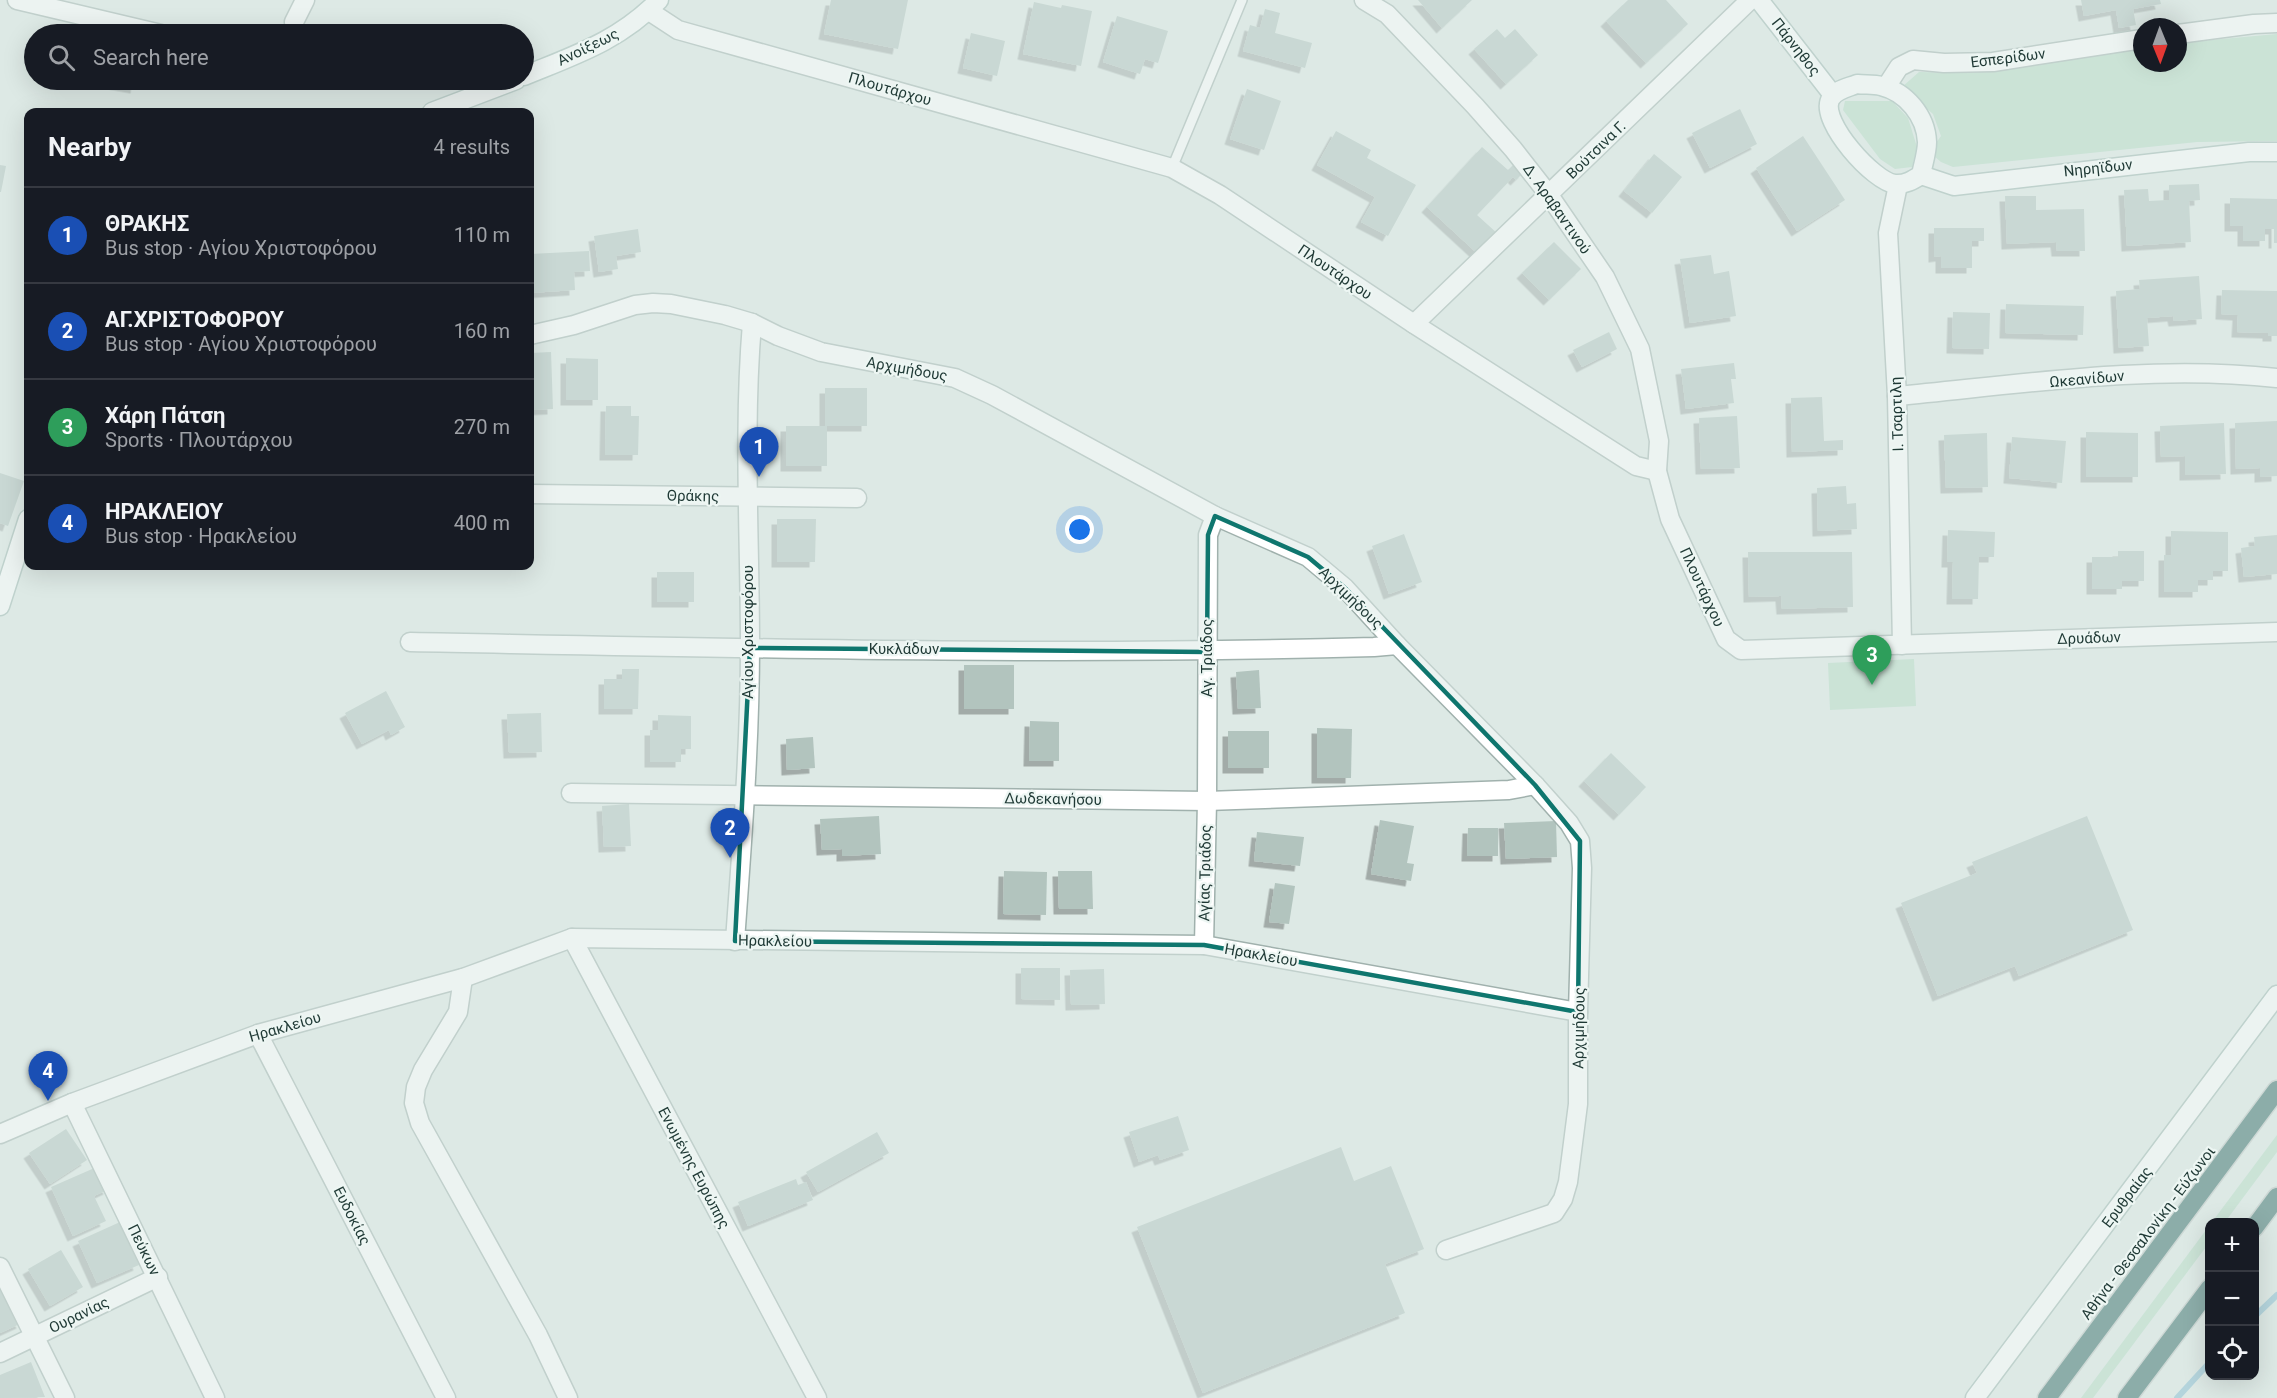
<!DOCTYPE html>
<meta charset="utf-8">
<style>
body{margin:0;font-family:Roboto,sans-serif;background:#242831;color:#f1f3f6}
.controls{position:absolute;right:18px;bottom:18px;display:grid;overflow:hidden;border-radius:12px;box-shadow:0 6px 24px #0002}
.controls button{width:54px;height:54px;display:grid;place-items:center;padding:0;border:0;border-bottom:2px solid #363941;background:#171b24;color:#f1f3f6;font:30px sans-serif}
.compass{position:absolute;left:2133px;top:18px;width:54px;height:54px;border-radius:50%;background:#171b24;box-shadow:0 6px 24px #0002;rotate:179deg}
.you{position:absolute;left:1080px;top:530px;width:21px;height:21px;margin:-15px;border:4px solid #fff;border-radius:50%;background:#1a73e8;box-shadow:0 0 0 9px #1a73e833}
.badge{display:grid;place-items:center;width:39px;height:39px;border-radius:50%;background:#f48c50;color:#fff;font-size:20px;font-weight:700}
.pin{position:absolute;translate:-50% -50px;filter:drop-shadow(0 2px 3px #0008)}
.pin::after{content:'';position:absolute;top:32px;width:21px;height:18px;background:inherit;clip-path:polygon(0 0,100% 0,50% 100%)}
.list{margin:0;padding:0;list-style:none}
h2{display:flex;justify-content:space-between;align-items:center;height:78px;margin:0;padding:0 24px;font-size:26px}
h2 small{font-size:20px;font-weight:400;color:#9ea1a6}
.list li{display:grid;grid-template-columns:39px 1fr auto;gap:18px;align-items:center;box-sizing:border-box;height:96px;padding:0 24px;border-top:2px solid #363941}
.list b{display:block;font-size:22px;white-space:nowrap}
.list p{margin:0;font-size:20px;white-space:nowrap;color:#9ea1a6}
.list em{font-size:20px;font-style:normal;color:#9ea1a6}
.icon{flex:none;width:33px;height:33px;fill:none;stroke:currentColor;stroke-width:2;stroke-linecap:round;stroke-linejoin:round}
.map{position:relative;flex:none;width:2277px;height:1398px;overflow:hidden}
.search{position:absolute;background:#171b24;box-shadow:0 6px 24px #0002;left:24px;top:24px;width:510px;height:66px;display:flex;align-items:center;gap:15px;box-sizing:border-box;padding:0 21px;border-radius:33px;color:#9ea1a6;font-size:22px}
.panel{position:absolute;background:#171b24;box-shadow:0 6px 24px #0002;left:24px;top:108px;width:510px;height:462px;border-radius:12px}
.map>svg:first-child{display:block}
.green{fill:#b5dbc4}
.lines{fill:none;stroke-linecap:round;stroke-linejoin:round}
.stream{stroke:#83bbd0;stroke-width:6}
.building{fill:#b2c4be;filter:url(#shadow)}
.lane-casing{stroke:#a0b1ad;stroke-width:12}
.street-casing{stroke:#a0b1ad;stroke-width:21}
.secondary-casing{stroke:#9cb5af;stroke-width:21}
.highway-casing{stroke:#bcc4c2;stroke-width:21}
.lane{stroke:#fff;stroke-width:9}
.street{stroke:#fff;stroke-width:18}
.secondary{stroke:#fff;stroke-width:18}
.highway{stroke:#2a6560;stroke-width:18}
.marked{fill:none;stroke:#0f766e;stroke-width:4.5;stroke-linejoin:round}
.labels{text-anchor:middle;stroke-width:4.5;stroke-linejoin:round;paint-order:stroke}
.street-label{font-size:15px;fill:#1f3935;stroke:#edf6f3}
</style>
<div class="map">
<svg width="2277" height="1398" viewBox="0 0 2277 1398">
<defs>
<filter id="shadow"><feDropShadow dx="-5.5" dy="5.5" stdDeviation="0" flood-color="#0004"/></filter>
</defs>
<rect width="100%" height="100%" fill="#dde9e5"/>
<!-- green -->
<g class="green">
<polygon points="2277,34 2277,141 2197,142 1953,167 1941,162 1934,156 1936,143 1941,136 1933,114 1902,87 1919,72 1972,73 2142,48 2142,63 2178,63 2178,43"/>
<polygon points="1845,101 1892,101 1908,118 1917,147 1912,167 1895,169 1880,159 1843,110"/>
<polygon points="1914,659 1916,706 1830,710 1828,663"/>
<polygon points="2277,1135 2277,1152 2225,1222 2212,1222"/>
<polygon points="2209,1226 2209,1243 2093,1398 2081,1398"/>
</g>
<g class="lines">
<!-- stream -->
<g class="stream">
<polyline points="2254,1317 2277,1295"/>
<polyline points="2177,1398 2210,1362"/>
</g>
</g>
<!-- building -->
<g class="building">
<polygon points="831,0 908,0 898,49 824,34"/>
<polygon points="1418,0 1472,0 1442,28"/>
<polygon points="1628,0 1666,0 1688,24 1646,63 1606,21"/>
<polygon points="2081,0 2160,0 2161,4 2133,9 2136,25 2119,28 2116,10 2084,16"/>
<polygon points="1034,2 1061,8 1062,5 1092,11 1081,66 1023,54"/>
<polygon points="1265,9 1280,13 1275,33 1312,43 1305,68 1243,51 1250,25 1260,28"/>
<polygon points="1117,16 1168,31 1158,63 1145,59 1140,74 1103,62"/>
<polygon points="1497,29 1505,38 1515,29 1538,55 1506,84 1474,49"/>
<polygon points="971,33 1005,41 997,76 963,68"/>
<polygon points="92,80 137,80 136,88"/>
<polygon points="1247,89 1281,101 1264,150 1230,139"/>
<polygon points="1740,109 1757,144 1710,168 1692,133"/>
<polygon points="1336,131 1371,150 1367,158 1416,185 1388,236 1361,222 1375,197 1317,165"/>
<polygon points="1803,136 1845,200 1797,231 1756,168"/>
<polygon points="1482,147 1508,170 1514,164 1524,172 1516,180 1513,177 1477,215 1498,234 1479,255 1427,207"/>
<polygon points="1654,154 1682,177 1652,213 1624,191"/>
<polygon points="0,165 6,166 1,192 0,192"/>
<polygon points="2199,184 2200,200 2189,201 2191,242 2127,246 2124,190 2148,189 2149,201 2169,200 2169,185"/>
<polygon points="2005,196 2036,196 2036,210 2084,209 2085,251 2057,251 2056,242 2007,244"/>
<polygon points="2230,198 2277,199 2277,243 2274,243 2274,229 2265,229 2265,241 2243,241 2243,226 2230,226"/>
<polygon points="1934,228 1984,228 1984,241 1972,241 1972,268 1941,268 1941,256 1934,257"/>
<polygon points="638,229 641,252 616,256 618,269 599,272 594,236"/>
<polygon points="1554,242 1581,269 1549,300 1522,273"/>
<polygon points="589,251 590,271 574,272 575,290 530,293 530,254"/>
<polygon points="1711,255 1714,274 1729,271 1736,316 1690,323 1680,259"/>
<polygon points="2199,276 2202,319 2174,321 2173,316 2147,318 2149,346 2119,348 2116,291 2140,289 2139,280"/>
<polygon points="2222,290 2277,291 2277,336 2268,336 2268,333 2237,332 2238,315 2221,314"/>
<polygon points="2006,304 2084,306 2083,335 2005,333"/>
<polygon points="1953,312 1990,313 1989,349 1952,348"/>
<polygon points="1609,332 1617,349 1582,367 1573,350"/>
<polygon points="551,352 553,409 530,410 530,353"/>
<polygon points="566,358 598,359 598,400 566,400"/>
<polygon points="1734,363 1736,379 1731,379 1734,403 1686,409 1681,369"/>
<rect x="825" y="388" width="42" height="38"/>
<polygon points="1822,397 1824,441 1843,440 1843,450 1792,452 1791,398"/>
<polygon points="606,406 631,406 631,416 639,416 638,455 605,455"/>
<polygon points="1737,416 1740,468 1701,469 1699,418"/>
<polygon points="2277,421 2277,476 2260,477 2260,468 2236,469 2235,423"/>
<polygon points="2224,423 2226,474 2185,475 2185,456 2161,457 2160,426"/>
<rect x="786" y="426" width="41" height="40"/>
<polygon points="2086,432 2138,433 2138,477 2086,477"/>
<polygon points="1987,433 1988,487 1946,488 1944,435"/>
<polygon points="2012,437 2066,441 2062,483 2009,478"/>
<polygon points="0,473 24,481 8,526 0,523"/>
<polygon points="1846,486 1847,504 1856,503 1857,529 1818,531 1817,488"/>
<polygon points="777,519 816,519 815,562 777,562"/>
<polygon points="1948,530 1995,532 1994,557 1979,557 1978,599 1952,599 1953,562 1947,562"/>
<polygon points="2171,531 2228,532 2228,571 2213,571 2213,580 2198,580 2198,592 2164,592 2164,555 2171,555"/>
<polygon points="1404,534 1422,582 1389,594 1372,546"/>
<polygon points="2277,535 2277,574 2244,577 2241,548 2255,546 2254,537"/>
<polygon points="2118,551 2144,551 2144,581 2122,581 2122,589 2092,589 2092,557 2118,557"/>
<polygon points="1748,552 1852,552 1853,607 1782,609 1781,596 1749,597"/>
<rect x="657" y="572" width="37" height="30"/>
<rect x="964" y="665" width="50" height="44"/>
<polygon points="622,669 639,669 638,709 604,709 604,679 622,679"/>
<polygon points="1259,670 1261,708 1238,709 1236,672"/>
<polygon points="386,691 405,727 391,735 389,730 362,744 345,713"/>
<polygon points="541,713 542,752 509,753 507,714"/>
<polygon points="658,715 691,716 691,749 681,749 681,762 650,762 650,730 658,730"/>
<polygon points="1030,721 1059,722 1059,761 1029,761"/>
<polygon points="1317,728 1352,729 1351,778 1317,778"/>
<rect x="1228" y="731" width="41" height="37"/>
<polygon points="813,737 815,768 787,770 786,739"/>
<polygon points="1611,753 1646,787 1619,815 1584,781"/>
<polygon points="629,804 631,846 604,847 602,806"/>
<polygon points="879,816 881,854 842,856 842,849 822,850 820,819"/>
<polygon points="2087,816 2133,930 2019,976 2015,966 1938,996 1901,903 1977,873 1972,862"/>
<polygon points="1380,820 1414,826 1407,863 1414,864 1411,881 1371,874"/>
<polygon points="1556,821 1557,857 1506,859 1504,823"/>
<polygon points="1468,828 1498,828 1498,856 1467,856"/>
<polygon points="1257,832 1304,837 1300,866 1254,861"/>
<polygon points="1004,871 1047,872 1046,915 1003,914"/>
<polygon points="1058,871 1092,871 1093,909 1059,909"/>
<polygon points="1275,883 1295,886 1289,924 1269,922"/>
<polygon points="1021,968 1060,968 1060,1000 1021,999"/>
<polygon points="1104,969 1105,1004 1071,1005 1070,970"/>
<polygon points="1178,1116 1189,1150 1160,1160 1158,1155 1139,1162 1129,1132"/>
<polygon points="66,1129 87,1160 50,1184 29,1153"/>
<polygon points="877,1132 889,1153 818,1192 806,1172"/>
<polygon points="1341,1147 1354,1181 1391,1166 1424,1249 1385,1264 1405,1313 1203,1393 1137,1227"/>
<polygon points="99,1166 109,1189 94,1196 106,1221 73,1236 51,1187"/>
<polygon points="796,1179 798,1185 806,1182 813,1200 748,1226 738,1202"/>
<polygon points="120,1222 139,1265 97,1283 78,1241"/>
<polygon points="61,1250 83,1287 50,1306 28,1269"/>
<polygon points="0,1280 22,1323 0,1333"/>
<polygon points="31,1362 45,1397 0,1398 0,1375"/>
</g>
<g class="lines">
<defs>
<polyline id="lane" points="1172,168 1242,0"/>
<g id="street">
<polyline points="17,0 161,34"/>
<polyline points="1364,0 1387,14 1475,106 1513,149 1549,195 1605,277 1640,349 1659,441 1657,471 1670,519 1726,639 1741,650 2277,632"/>
<polyline points="649,11 678,30 1172,168 1220,195 1414,324 1636,466 1657,471"/>
<polyline points="294,22 305,0"/>
<polyline points="2178,34 2254,24 2277,23"/>
<polyline points="1886,87 1899,67 1913,60 1944,63 1993,62 2142,39"/>
<polyline points="1898,185 1888,233 1897,396 1902,645"/>
<polyline points="1414,324 1750,0"/>
<polyline points="530,335 574,325 635,305 653,303 671,304 725,315 752,323 778,336 821,352 955,378 992,395 1215,516 1308,557 1345,588 1397,645 1535,785 1569,823 1580,841 1582,868 1578,1012 1578,1104 1568,1182 1563,1199 1554,1213 1446,1250"/>
<path d="M 1897,396 C 2023,384 2151,364 2277,378"/>
<polyline points="530,494 857,498"/>
<path d="M 410,642 C 731,648 1052,656 1374,647 L 1397,645"/>
<polyline points="571,793 1207,801 1509,790 1535,785"/>
<polyline points="572,938 817,1398"/>
<path d="M 735,941 C 742,843 750,744 750,646 C 750,539 743,431 752,323"/>
<polyline points="1204,945 1207,801 1208,535 1215,516"/>
<polyline points="463,978 458,1012 423,1070 416,1087 414,1103 420,1123 538,1335 568,1398"/>
<polyline points="258,1034 446,1398"/>
<polyline points="72,1103 215,1398"/>
<polyline points="0,1134 72,1103 258,1034 463,978 572,938 1204,945 1578,1012"/>
<polyline points="0,1267 65,1398"/>
<polyline points="0,1353 158,1277"/>
</g>
<g id="secondary">
<polyline points="1759,0 1833,95"/>
<path d="M 524,76 C 575,55 619,41 659,0"/>
<path d="M 1857,84 C 1865,85 1874,84 1881,86 C 1906,92 1926,116 1927,142 C 1927,153 1923,164 1921,175 C 1913,180 1905,185 1895,184 C 1874,182 1820,122 1830,100 C 1834,90 1847,88 1857,84 Z"/>
<polyline points="432,112 516,80"/>
<polyline points="1921,175 1954,186 2249,152 2277,152"/>
<polyline points="0,606 28,519"/>
<polyline points="1975,1398 2277,995"/>
</g>
<g id="highway">
<polyline points="2254,1228 2277,1197"/>
<polyline points="2047,1398 2277,1090"/>
<polyline points="2127,1398 2210,1288"/>
</g>
</defs>
<!-- lane casing -->
<use href="#lane" class="lane-casing"/>
<!-- street casing -->
<use href="#street" class="street-casing"/>
<!-- secondary casing -->
<use href="#secondary" class="secondary-casing"/>
<!-- highway casing -->
<use href="#highway" class="highway-casing"/>
<!-- lane -->
<use href="#lane" class="lane"/>
<!-- street -->
<use href="#street" class="street"/>
<!-- secondary -->
<use href="#secondary" class="secondary"/>
<!-- highway -->
<use href="#highway" class="highway"/>
</g>
<!-- marked area -->
<path d="M0 0H2277V1398H0ZM 1215,516 L 1308,557 L 1345,588 L 1535,785 L 1580,841 L 1578,1012 L 1204,945 L 735,941 L 750,648 L 1207,652 L 1208,535 Z" fill="#dde9e5" fill-opacity=".55" fill-rule="evenodd"/>
<path class="marked" d="M 1215,516 L 1308,557 L 1345,588 L 1535,785 L 1580,841 L 1578,1012 L 1204,945 L 735,941 L 750,648 L 1207,652 L 1208,535 Z"/>
<g class="labels">
<!-- street labels -->
<g class="street-label">
<text transform="translate(588 47) rotate(-26)" y="5">Ανοίξεως</text>
<text transform="translate(1796 47) rotate(52)" y="5">Πάρνηθος</text>
<text transform="translate(2008 58) rotate(-7)" y="5">Εσπερίδων</text>
<text transform="translate(890 89) rotate(16)" y="5">Πλουτάρχου</text>
<text transform="translate(1596 150) rotate(-44)" y="5">Βούτσινα Γ.</text>
<text transform="translate(2098 168) rotate(-6)" y="5">Νηρηϊδων</text>
<text transform="translate(1557 209) rotate(55)" y="5">Δ. Αραβαντινού</text>
<text transform="translate(1335 272) rotate(34)" y="5">Πλουτάρχου</text>
<text transform="translate(907 369) rotate(10)" y="5">Αρχιμήδους</text>
<text transform="translate(2087 379) rotate(-5)" y="5">Ωκεανίδων</text>
<text transform="translate(1897 414) rotate(-92)" y="5">Ι. Τσαρτιλη</text>
<text transform="translate(693 496) rotate(1)" y="5">Θράκης</text>
<text transform="translate(1702 587) rotate(65)" y="5">Πλουτάρχου</text>
<text transform="translate(1351 598) rotate(44)" y="5">Αρχιμήδους</text>
<text transform="translate(748 632) rotate(-90)" y="5">Αγίου Χριστοφόρου</text>
<text transform="translate(2089 638) rotate(-2)" y="5">Δρυάδων</text>
<text x="904" y="654">Κυκλάδων</text>
<text transform="translate(1207 658) rotate(-90)" y="5">Αγ. Τριάδος</text>
<text transform="translate(1053 799) rotate(1)" y="5">Δωδεκανήσου</text>
<text transform="translate(1205 873) rotate(-89)" y="5">Αγίας Τριάδος</text>
<text transform="translate(775 941) rotate(1)" y="5">Ηρακλείου</text>
<text transform="translate(1261 955) rotate(10)" y="5">Ηρακλείου</text>
<text transform="translate(285 1027) rotate(-16)" y="5">Ηρακλείου</text>
<text transform="translate(1579 1028) rotate(-89)" y="5">Αρχιμήδους</text>
<text transform="translate(694 1168) rotate(62)" y="5">Ενωμένης Ευρώπης</text>
<text transform="translate(2127 1197) rotate(-53)" y="5">Ερυθραίας</text>
<text transform="translate(352 1216) rotate(63)" y="5">Ευδοκίας</text>
<text transform="translate(2148 1233) rotate(-53)" y="5">Αθήνα - Θεσσαλονίκη - Εύζωνοι</text>
<text transform="translate(144 1250) rotate(64)" y="5">Πεύκων</text>
<text transform="translate(79 1315) rotate(-26)" y="5">Ουρανίας</text>
</g>
</g>
</svg>
<div class="controls">
<button>+</button>
<button>−</button>
<button><svg class="icon" aria-label="locate" viewBox="0 0 24 24"><circle cx="12" cy="12" r="6"/><path d="M12 2v4M12 18v4M2 12h4M18 12h4"/></svg></button>
</div>
<svg class="compass" viewBox="-18 -18 36 36"><path d="M0-13l5 13h-10z" fill="#e53935"/><path d="M0 13l5-13h-10z" fill="#9ea1a6"/></svg>
<div class="you"></div>
<div class="pin badge" style="left:759px;top:477px;background:#1a4fb4">1</div>
<div class="pin badge" style="left:730px;top:858px;background:#1a4fb4">2</div>
<div class="pin badge" style="left:1872px;top:685px;background:#2e9e5b">3</div>
<div class="pin badge" style="left:48px;top:1101px;background:#1a4fb4">4</div>
<div class="search"><svg class="icon" aria-label="search" viewBox="0 0 24 24"><circle cx="10" cy="10" r="6"/><path d="M15 15l6 6"/></svg>Search here</div>
<section class="panel">
<h2>Nearby<small>4 results</small></h2>
<ul class="list">
<li><span class="badge" style="background:#1a4fb4">1</span><div><b>ΘΡΑΚΗΣ</b><p>Bus stop · Αγίου Χριστοφόρου</p></div><em>110 m</em></li>
<li><span class="badge" style="background:#1a4fb4">2</span><div><b>ΑΓ.ΧΡΙΣΤΟΦΟΡΟΥ</b><p>Bus stop · Αγίου Χριστοφόρου</p></div><em>160 m</em></li>
<li><span class="badge" style="background:#2e9e5b">3</span><div><b>Χάρη Πάτση</b><p>Sports · Πλουτάρχου</p></div><em>270 m</em></li>
<li><span class="badge" style="background:#1a4fb4">4</span><div><b>ΗΡΑΚΛΕΙΟΥ</b><p>Bus stop · Ηρακλείου</p></div><em>400 m</em></li>
</ul>
</section>
</div>
